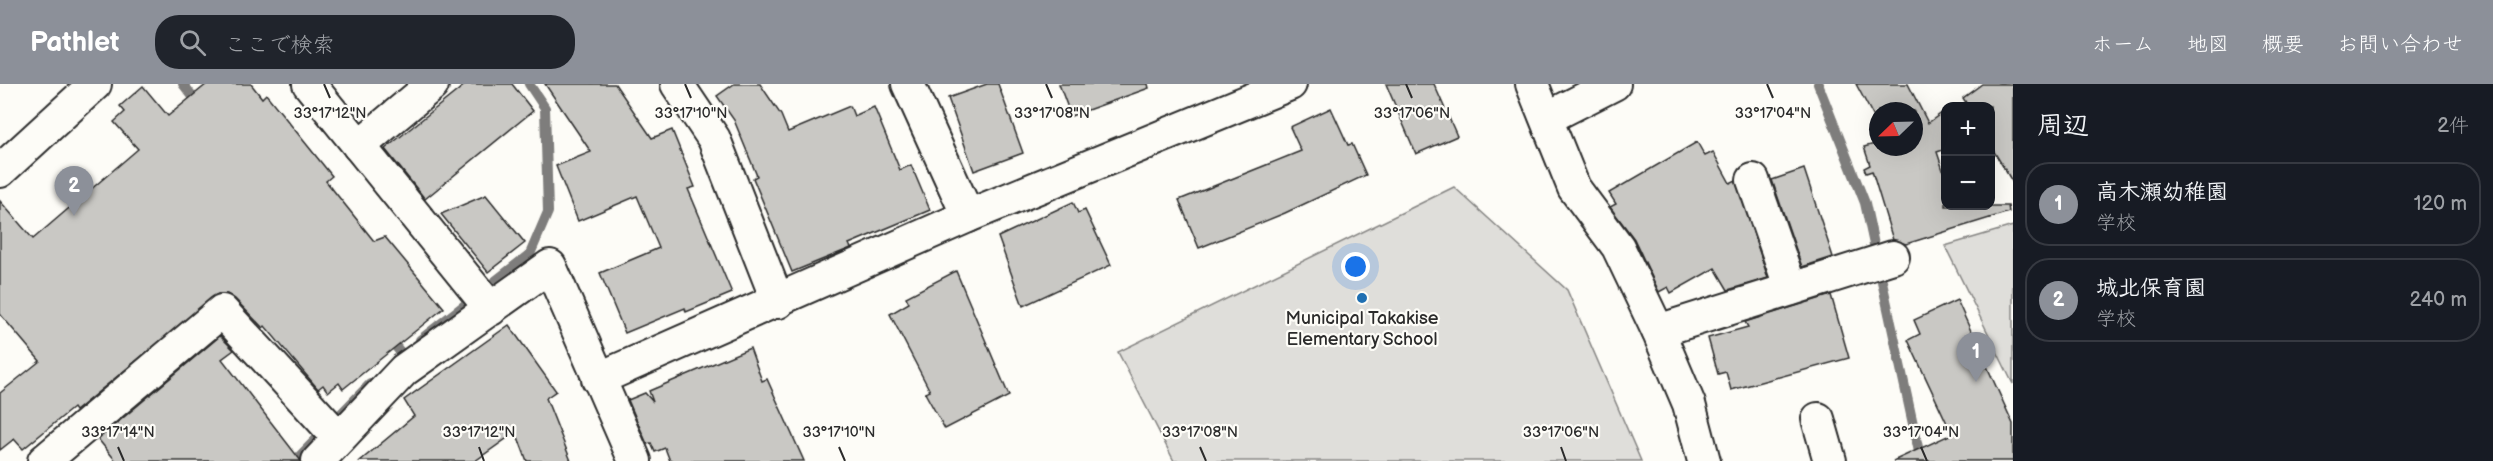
<!DOCTYPE html>
<html lang="ja">
<meta charset="utf-8">
<style>
body{margin:0;font-family:"Balsamiq Sans","Klee One",sans-serif;background:#20242c;color:#f1f3f6}
.controls{position:absolute;right:18px;top:18px;display:grid;overflow:hidden;border-radius:12px;box-shadow:0 6px 24px #0002}
.controls button{width:54px;height:54px;display:grid;place-items:center;padding:0;border:0;border-bottom:2px solid #363941;background:#171b24;color:#f1f3f6;font:30px sans-serif}
.compass{position:absolute;left:1869px;top:18px;width:54px;height:54px;border-radius:50%;background:#171b24;box-shadow:0 6px 24px #0002;rotate:247deg}
.you{position:absolute;left:1356px;top:183px;width:21px;height:21px;margin:-15px;border:4px solid #fff;border-radius:50%;background:#1a73e8;box-shadow:0 0 0 9px #1a73e833}
.badge{display:grid;place-items:center;width:39px;height:39px;border-radius:50%;background:#8c9099;color:#fff;font-size:20px;font-weight:700}
.pin{position:absolute;translate:-50% -50px;filter:drop-shadow(0 2px 3px #0008)}
.pin::after{content:'';position:absolute;top:32px;width:21px;height:18px;background:inherit;clip-path:polygon(0 0,100% 0,50% 100%)}
.list{margin:0;padding:0;list-style:none}
h2{display:flex;justify-content:space-between;align-items:center;height:78px;margin:0;padding:0 24px;font-size:26px}
h2 small{font-size:20px;font-weight:400;color:#9ea1a6}
.list li{display:grid;grid-template-columns:39px 1fr auto;gap:18px;align-items:center;box-sizing:border-box;height:84px;margin:0 12px 12px;padding:0 12px;border:2px solid #363941;border-radius:24px}
.list b{display:block;font-size:22px;white-space:nowrap}
.list p{margin:0;font-size:20px;white-space:nowrap;color:#9ea1a6}
.list em{font-size:20px;font-style:normal;color:#9ea1a6}
.icon{flex:none;width:33px;height:33px;fill:none;stroke:currentColor;stroke-width:2;stroke-linecap:round;stroke-linejoin:round}
.map{position:relative;flex:none;width:2013px;height:377px;overflow:hidden}
header{display:flex;align-items:center;gap:36px;box-sizing:border-box;height:84px;padding:0 30px;background:#8c9099;color:#fff}
header strong{font-size:28px}
nav{display:flex;gap:33px;margin-inline-start:auto;font-size:21px}
.search{width:420px;height:54px;background:#20242c;display:flex;align-items:center;gap:15px;box-sizing:border-box;padding:0 21px;border-radius:24px;color:#9ea1a6;font-size:22px}
main{display:flex}
aside{flex:1;background:#171b24}
.map>svg:first-child{display:block}
.green{fill:#dfdeda;stroke:#858482;stroke-width:1.5}
.lines{fill:none;stroke-linecap:round;stroke-linejoin:round}
.stream{stroke:#7e7d7b;stroke-width:10}
.building{fill:#c9c8c4;stroke:#2b2b2b;stroke-width:1.5}
.street-casing{stroke:#2b2b2b;stroke-width:36}
.street{stroke:#fdfcf7;stroke-width:32}
.ticks{fill:none;stroke:#2b2b2b;stroke-width:2}
.poi-dot{fill:#1f6fb2;stroke:#fdfcf7;stroke-width:2}
.labels{text-anchor:middle;stroke-width:4.5;stroke-linejoin:round;paint-order:stroke}
.poi-label{font-size:18px;fill:#2b2b2b;stroke:#fdfcf7}
.ticks-label{font-size:15px;text-anchor:middle;fill:#2b2b2b;stroke:#fdfcf7;stroke-width:4.5;stroke-linejoin:round;paint-order:stroke}
</style>
<header>
<strong>Pathlet</strong>
<div class="search"><svg class="icon" aria-label="search" viewBox="0 0 24 24"><circle cx="10" cy="10" r="6"/><path d="M15 15l6 6"/></svg>ここで検索</div>
<nav><a>ホーム</a><a>地図</a><a>概要</a><a>お問い合わせ</a></nav>
</header>
<main>
<div class="map">
<svg width="2013" height="377" viewBox="0 0 2013 377">
<rect width="100%" height="100%" fill="#fdfcf7"/>
<filter id="ink" filterUnits="userSpaceOnUse"><feTurbulence type="fractalNoise" baseFrequency=".0167" numOctaves="2"/><feDisplacementMap in="SourceGraphic" scale="12" xChannelSelector="R" yChannelSelector="G"/><feConvolveMatrix kernelMatrix="1 2 1 2 8 2 1 2 1" color-interpolation-filters="sRGB"/></filter>
<g filter="url(#ink)">
<!-- green -->
<g class="green">
<polygon points="1454,103 1567,206 1641,377 1174,377 1118,268"/>
<polygon points="2013,142 2013,300 1945,162"/>
</g>
<g class="lines">
<!-- stream -->
<g class="stream">
<polyline points="183,0 201,23"/>
<polyline points="1818,0 1865,119 1921,377"/>
<polyline points="387,252 402,270"/>
<polyline points="420,256 530,170 548,128 545,24 529,0"/>
<polyline points="295,377 370,300"/>
</g>
</g>
<!-- building -->
<g class="building">
<polygon points="207,0 251,0 262,14 266,10 332,92 326,97 374,157 385,153 444,224 343,305 339,299 328,308 323,301 318,305 265,242 263,244 235,215 227,210 218,210 75,327 73,324 23,365 14,355 0,366 0,309 40,277 0,230 0,117 33,155 138,65 114,38 125,28 120,22 143,2 168,32"/>
<polygon points="466,0 512,0 533,27 425,115 385,65"/>
<polygon points="545,0 615,0 652,54 672,46 695,103 688,105 732,209 686,228 685,224 625,249 600,189 659,164 637,112 578,137 556,82 591,68"/>
<polygon points="734,0 760,0 781,31 788,48 850,22 854,32 874,23 900,86 911,81 930,126 849,160 851,164 792,188 753,94 757,92 734,36 717,12"/>
<polygon points="987,0 998,0 1023,69 974,87 948,14"/>
<polygon points="1059,0 1148,0 1149,4 1071,32"/>
<polygon points="1386,0 1434,0 1457,52 1416,70"/>
<polygon points="1856,0 1908,0 1928,39 1946,26 1946,65 1937,68 1946,95 1946,122 2008,122 2009,128 1906,160 1893,156 1872,87 1866,89 1864,84 1870,81 1864,63 1878,59 1878,63 1914,63 1914,27 1878,27 1878,41"/>
<polygon points="1982,0 2013,0 2013,99 1990,61 1990,22 1968,22 1963,14"/>
<polygon points="1331,24 1348,61 1352,60 1366,91 1285,129 1199,164 1179,116 1301,67 1290,43"/>
<polygon points="1697,58 1705,72 1713,68 1730,99 1736,96 1768,194 1728,206 1715,184 1671,209 1668,203 1659,208 1634,155 1610,123 1616,120 1609,109"/>
<polygon points="1804,85 1833,173 1802,183 1772,96"/>
<polygon points="486,111 525,159 488,188 441,130"/>
<polygon points="1073,118 1078,129 1085,126 1111,181 1023,222 998,153"/>
<polygon points="956,187 1009,312 945,345 925,309 930,307 890,230 909,219 906,213"/>
<polygon points="1831,211 1849,274 1731,306 1726,288 1718,290 1708,254 1748,243 1745,238"/>
<polygon points="1957,216 2013,340 2013,377 1893,377 1952,350 1908,256 1920,250 1914,236"/>
<polygon points="509,241 556,307 546,314 571,377 527,377 516,348 475,377 360,377 414,332 404,316"/>
<polygon points="220,252 234,266 222,275 301,377 116,377 98,355"/>
<polygon points="750,264 762,297 767,295 804,377 670,377 665,364 655,368 651,359 647,360 628,316 645,309 653,318 649,307"/>
</g>
<g class="lines">
<defs>
<g id="street">
<polyline points="309,0 491,225"/>
<polyline points="677,0 714,55 778,218"/>
<polyline points="908,0 968,132"/>
<polyline points="1532,0 1574,104 1618,163 1658,247 1689,320 1704,377"/>
<polyline points="1547,34 1614,0"/>
<polyline points="359,62 432,1"/>
<polyline points="0,87 95,0"/>
<polyline points="1753,96 1791,205"/>
<polyline points="1658,247 1893,173"/>
<polyline points="598,295 968,132 1290,0"/>
<polyline points="1818,335 1830,377"/>
<polyline points="44,377 222,227 339,354"/>
<polyline points="318,377 404,286 550,182 635,377"/>
</g>
</defs>
<!-- street casing -->
<use href="#street" class="street-casing"/>
<!-- street -->
<use href="#street" class="street"/>
</g>
</g>
<!-- ticks -->
<path class="ticks" d="M 324,0 L 330,14M 685,0 L 691,14M 1046,0 L 1052,14M 1406,0 L 1412,14M 1767,0 L 1773,14M 118,363 L 124,377M 479,363 L 484,377M 839,363 L 845,377M 1200,363 L 1206,377M 1561,363 L 1566,377M 1921,363 L 1927,377"/>
<!-- markers -->
<circle class="poi-dot" cx="1362" cy="214" r="6"/>
<g class="labels">
<!-- poi labels -->
<g class="poi-label">
<text x="1362" y="240">Municipal Takakise<tspan x="1362" dy="21">Elementary School</tspan></text>
</g>
</g>
<g class="ticks-label">
<text x="330" y="34">33°17'12"N</text>
<text x="691" y="34">33°17'10"N</text>
<text x="1052" y="34">33°17'08"N</text>
<text x="1412" y="34">33°17'06"N</text>
<text x="1773" y="34">33°17'04"N</text>
<text x="118" y="353">33°17'14"N</text>
<text x="479" y="353">33°17'12"N</text>
<text x="839" y="353">33°17'10"N</text>
<text x="1200" y="353">33°17'08"N</text>
<text x="1561" y="353">33°17'06"N</text>
<text x="1921" y="353">33°17'04"N</text>
</g>
</svg>
<div class="controls">
<button>+</button>
<button>−</button>
</div>
<svg class="compass" viewBox="-18 -18 36 36"><path d="M0-13l5 13h-10z" fill="#e53935"/><path d="M0 13l5-13h-10z" fill="#9ea1a6"/></svg>
<div class="you"></div>
<div class="pin badge" style="left:1976px;top:298px">1</div>
<div class="pin badge" style="left:74px;top:132px">2</div>
</div>
<aside>
<h2>周辺<small>2件</small></h2>
<ul class="list">
<li><span class="badge">1</span><div><b>高木瀬幼稚園</b><p>学校</p></div><em>120 m</em></li>
<li><span class="badge">2</span><div><b>城北保育園</b><p>学校</p></div><em>240 m</em></li>
</ul>
</aside>
</main>
